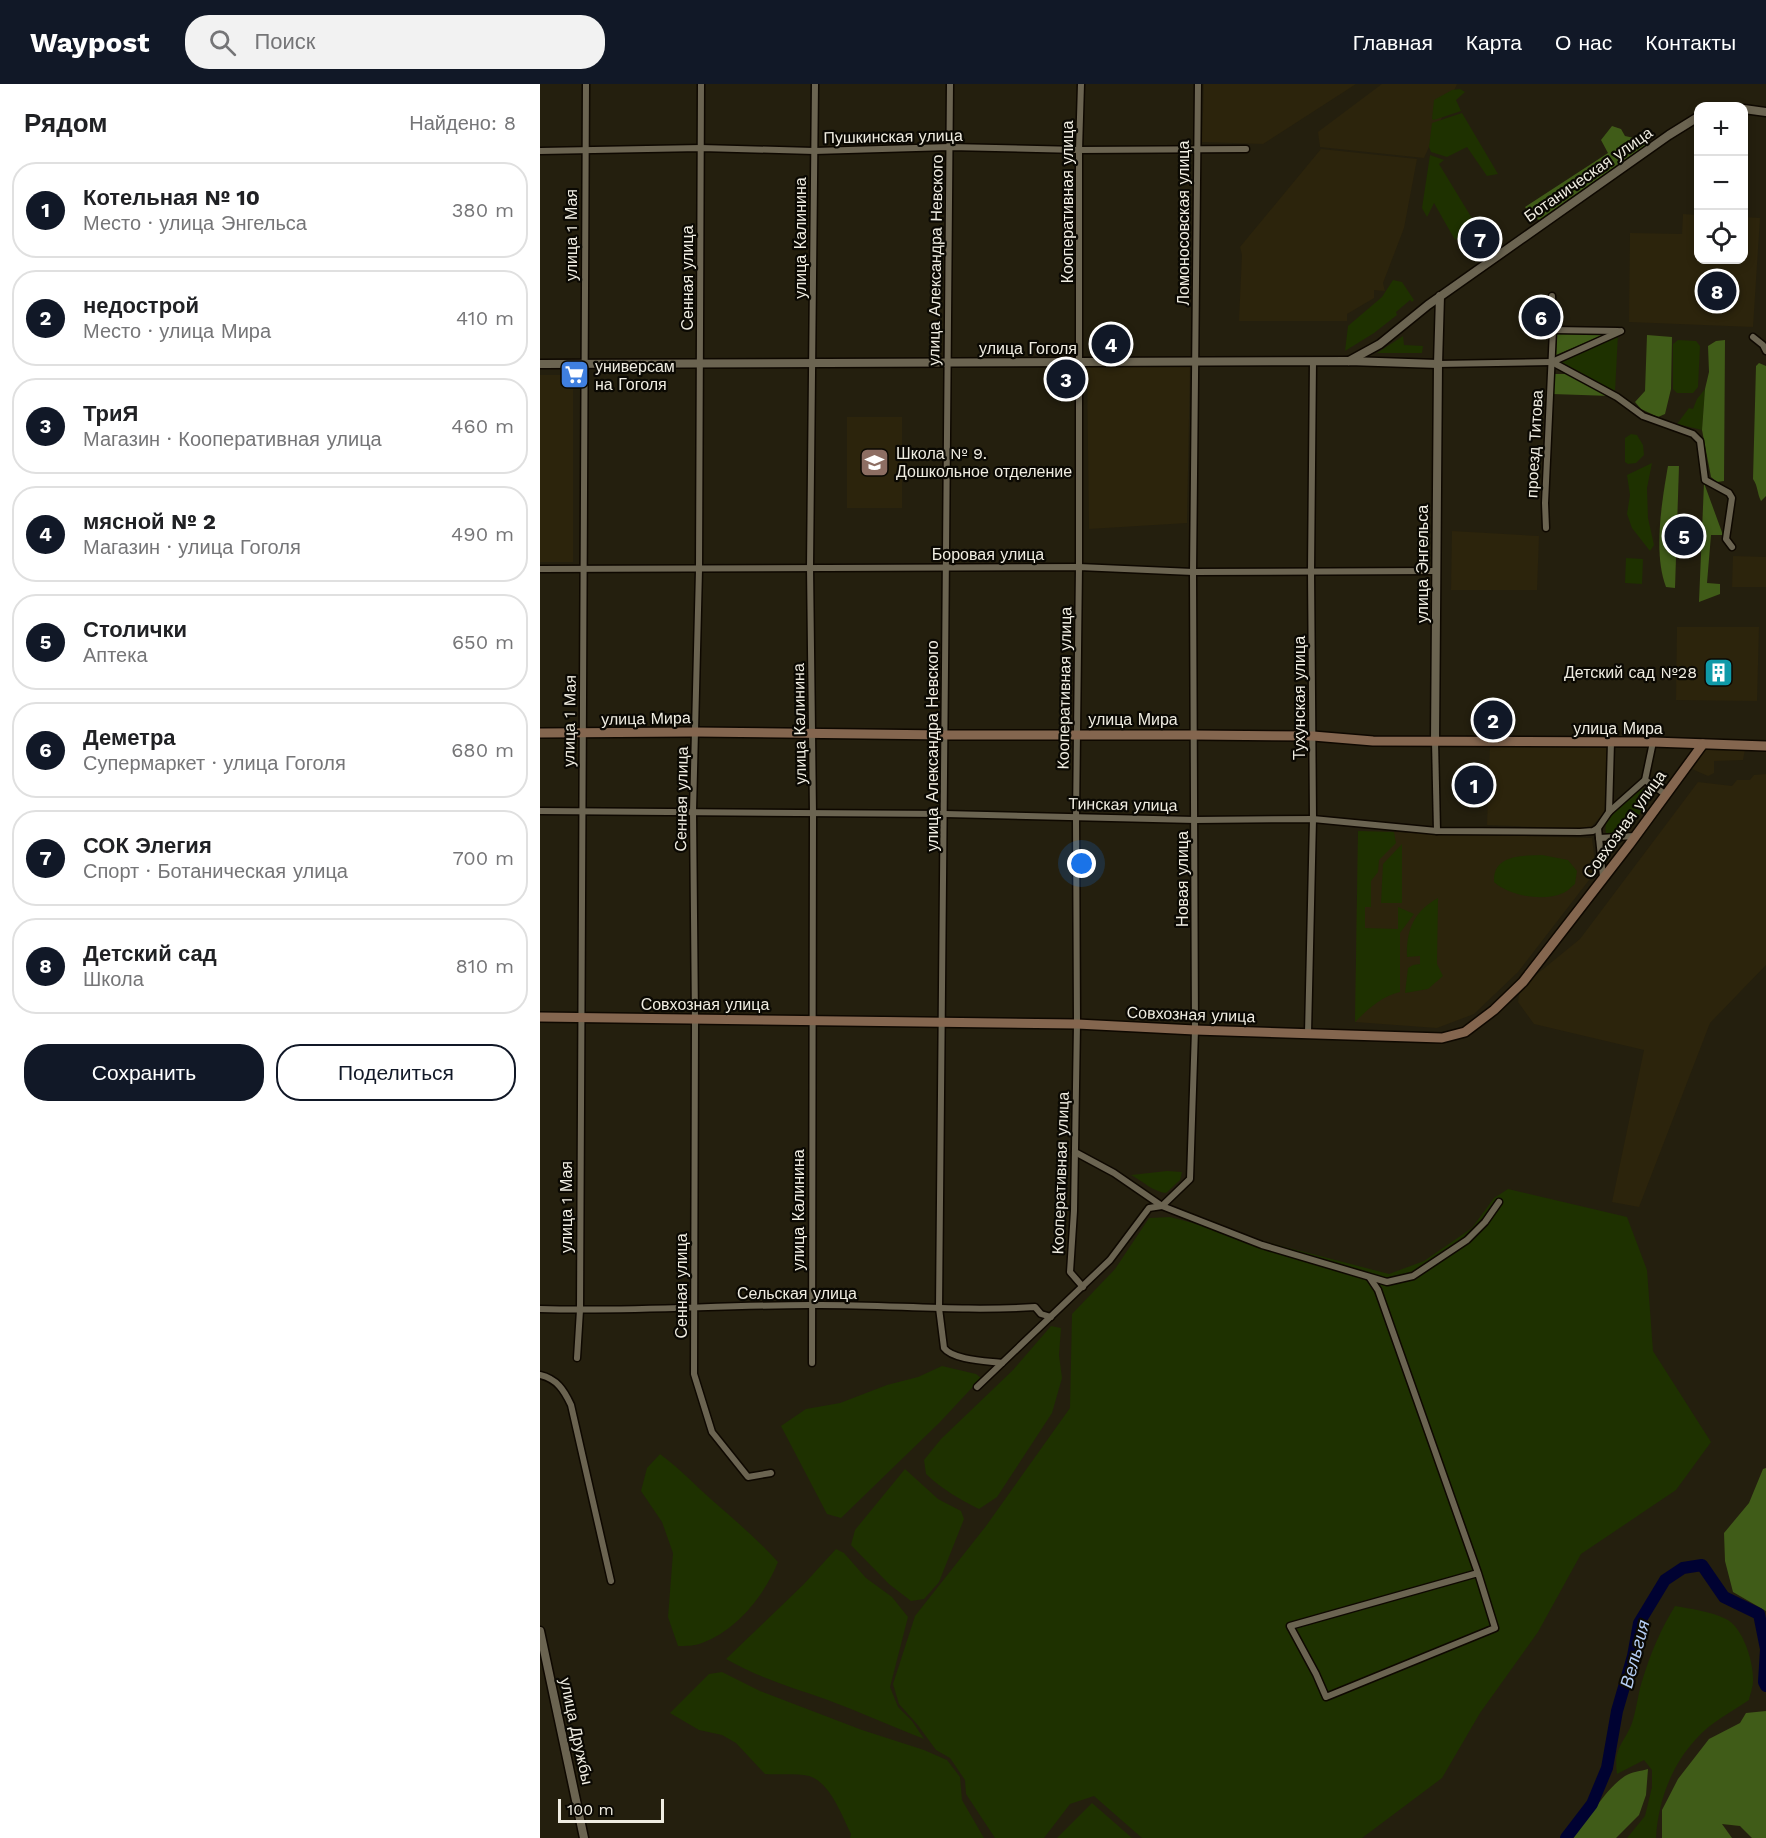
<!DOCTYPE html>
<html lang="ru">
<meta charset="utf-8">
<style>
body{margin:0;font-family:"Work Sans",sans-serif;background:#f2f2f2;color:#202124}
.controls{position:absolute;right:18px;top:18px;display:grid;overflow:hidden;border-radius:12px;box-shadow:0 3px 9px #0003}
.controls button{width:54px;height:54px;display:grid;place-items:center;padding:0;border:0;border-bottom:2px solid #e0e0e0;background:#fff;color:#202124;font:30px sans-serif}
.scale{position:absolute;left:18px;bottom:15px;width:106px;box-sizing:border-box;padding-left:6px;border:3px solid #f0ede2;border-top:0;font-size:16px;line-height:21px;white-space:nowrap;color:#f0ede2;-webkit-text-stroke:4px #0b0903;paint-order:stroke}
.you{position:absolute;left:542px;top:780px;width:21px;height:21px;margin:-15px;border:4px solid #fff;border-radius:50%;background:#1a73e8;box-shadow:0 0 0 9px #1a73e833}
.badge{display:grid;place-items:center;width:39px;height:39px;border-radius:50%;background:#111827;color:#fff;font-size:20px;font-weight:700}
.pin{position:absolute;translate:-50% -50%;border:3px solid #fff;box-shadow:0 2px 6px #0006}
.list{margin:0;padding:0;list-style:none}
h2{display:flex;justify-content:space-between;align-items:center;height:78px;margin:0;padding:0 24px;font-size:26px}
h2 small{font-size:20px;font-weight:400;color:#757577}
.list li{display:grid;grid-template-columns:39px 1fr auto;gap:18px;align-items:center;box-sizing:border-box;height:96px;margin:0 12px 12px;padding:0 12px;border:2px solid #e0e0e0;border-radius:24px}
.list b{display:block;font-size:22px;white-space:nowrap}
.list p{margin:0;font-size:20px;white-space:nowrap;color:#757577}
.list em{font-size:20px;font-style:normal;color:#757577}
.actions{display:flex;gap:12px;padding:18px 24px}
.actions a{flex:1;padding:14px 0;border:2px solid #111827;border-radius:24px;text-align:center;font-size:21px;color:#111827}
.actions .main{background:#111827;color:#fff}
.icon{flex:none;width:33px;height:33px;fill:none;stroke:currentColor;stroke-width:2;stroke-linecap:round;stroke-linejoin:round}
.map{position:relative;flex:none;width:1226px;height:1754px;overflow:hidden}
header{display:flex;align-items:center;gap:36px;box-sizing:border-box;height:84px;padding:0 30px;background:#111827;color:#fff}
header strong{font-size:28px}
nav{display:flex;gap:33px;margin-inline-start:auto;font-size:21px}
.search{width:420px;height:54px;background:#f2f2f2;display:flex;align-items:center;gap:15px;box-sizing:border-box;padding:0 21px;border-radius:24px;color:#757577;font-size:22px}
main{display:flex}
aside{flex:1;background:#fff}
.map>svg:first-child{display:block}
.built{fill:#2c240c}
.green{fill:#1e3100}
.forest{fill:#405c18}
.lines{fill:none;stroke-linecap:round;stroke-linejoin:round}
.river{stroke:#000232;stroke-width:12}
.minor-casing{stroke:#0e0800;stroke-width:9}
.tertiary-casing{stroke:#0e0800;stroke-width:11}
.secondary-casing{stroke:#0e0800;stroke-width:12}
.minor{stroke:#6b6451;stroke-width:6}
.tertiary{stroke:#6b6451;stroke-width:8}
.secondary{stroke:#84664f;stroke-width:9}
.labels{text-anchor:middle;stroke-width:4.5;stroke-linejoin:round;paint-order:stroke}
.street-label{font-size:16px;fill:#f0ede2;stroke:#0b0903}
.poi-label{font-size:16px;fill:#f0ede2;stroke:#0b0903;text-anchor:start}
.water-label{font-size:18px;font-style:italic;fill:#b5cef5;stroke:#0b0903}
</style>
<header>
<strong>Waypost</strong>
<div class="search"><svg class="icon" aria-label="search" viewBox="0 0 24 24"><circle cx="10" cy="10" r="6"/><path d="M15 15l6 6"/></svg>Поиск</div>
<nav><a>Главная</a><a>Карта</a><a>О нас</a><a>Контакты</a></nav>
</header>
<main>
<aside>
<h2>Рядом<small>Найдено: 8</small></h2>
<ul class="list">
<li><span class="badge">1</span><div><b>Котельная № 10</b><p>Место · улица Энгельса</p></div><em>380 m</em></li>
<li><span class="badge">2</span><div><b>недострой</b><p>Место · улица Мира</p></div><em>410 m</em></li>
<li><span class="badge">3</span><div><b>ТриЯ</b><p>Магазин · Кооперативная улица</p></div><em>460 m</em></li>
<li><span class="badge">4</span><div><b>мясной № 2</b><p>Магазин · улица Гоголя</p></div><em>490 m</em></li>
<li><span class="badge">5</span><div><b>Столички</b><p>Аптека</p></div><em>650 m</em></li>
<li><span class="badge">6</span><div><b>Деметра</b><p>Супермаркет · улица Гоголя</p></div><em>680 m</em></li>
<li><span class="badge">7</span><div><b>СОК Элегия</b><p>Спорт · Ботаническая улица</p></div><em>700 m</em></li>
<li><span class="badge">8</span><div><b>Детский сад</b><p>Школа</p></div><em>810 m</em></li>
</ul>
<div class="actions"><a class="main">Сохранить</a><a>Поделиться</a></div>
</aside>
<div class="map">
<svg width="1226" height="1754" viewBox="0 0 1226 1754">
<rect width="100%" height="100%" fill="#241f0e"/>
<!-- built -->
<g class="built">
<polygon points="664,0 816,0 723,60 662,58"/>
<polygon points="842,0 917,0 884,74 780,63 778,48"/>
<polygon points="781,65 877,75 864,144 843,199 845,207 834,206 834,214 807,230 807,237 699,237 702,171 700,163"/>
<polygon points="1143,130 1158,131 1158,176 1204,176 1204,133 1220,134 1213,243 1089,238 1090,149 1142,150"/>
<polygon points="547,282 650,282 647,439 549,445"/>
<rect x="0" y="291" width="33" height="187"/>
<rect x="307" y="333" width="55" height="91"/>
<polygon points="912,447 999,452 997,506 911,506"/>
<polygon points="1193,472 1226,473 1226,503 1192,503"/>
<polygon points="1137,543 1219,543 1217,617 1136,616"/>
<polygon points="1163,660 1206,660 1203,676 1174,677 1174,689 1168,692 1145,682"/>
<polygon points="950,662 1067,664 1067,726 1049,745 947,741"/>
<polygon points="1226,690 1226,881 1170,939 1099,1123 1072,1118 1104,966 994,940 978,918 980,904 1040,855 1158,698 1192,702 1197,696 1210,696 1214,691"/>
<polygon points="818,747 1052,754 1056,787 978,888 934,930 897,944 815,938"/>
</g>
<!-- green -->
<g class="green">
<polygon points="920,5 925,8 916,16 921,27 894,36 892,35 894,16 912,6"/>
<polygon points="922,29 958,90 947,92 927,63 907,73 891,68 889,63 892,39"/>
<polygon points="890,71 904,76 899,80 936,141 915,156 894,119 887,133 882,124"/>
<polygon points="853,196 862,198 874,216 872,218 870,216 856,228 857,231 834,249 805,267 808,242 842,213"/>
<polygon points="1078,250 1075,308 1022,283 1022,274"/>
<polygon points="863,252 864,261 883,262 882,269 837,269"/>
<polygon points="1138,256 1156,257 1160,262 1158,303 1153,309 1137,309 1133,305 1133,260"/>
<polygon points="1165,305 1162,346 1137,340 1149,324 1153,325 1157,315"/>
<polygon points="1091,350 1097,351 1103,361 1104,371 1096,379 1088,380 1085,378 1085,354"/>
<polygon points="1112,379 1107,404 1108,434 1114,461 1110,467 1092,444 1087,430 1090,411 1087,391"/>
<polygon points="1086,474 1103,475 1102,500 1085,499"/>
<path d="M 1107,703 L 1115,707 L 1113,712 L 1088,746 L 1082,749 L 1066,750 C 1061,727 1091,711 1107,703 Z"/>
<path d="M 818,747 L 854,748 L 856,759 L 839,776 L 838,788 L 831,797 L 831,823 L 825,823 L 825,844 L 858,845 L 858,823 L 874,830 L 860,849 L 860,908 C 842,912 828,925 815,938 Z"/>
<polygon points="862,760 862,819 841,819 843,780"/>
<path d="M 1002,771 L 1028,776 L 1037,787 L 1035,800 C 1031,803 1027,808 1023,809 C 1004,818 969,812 954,798 C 953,770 982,772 1002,771 Z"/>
<path d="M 898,814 L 897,880 L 903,892 L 888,905 L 865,909 L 868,884 L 873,881 L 880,880 L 880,872 L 867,873 C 866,846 874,827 898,814 Z"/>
<path d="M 627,1087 L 642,1088 L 640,1096 L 626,1109 C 613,1108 603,1097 591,1091 Z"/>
<polygon points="968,1105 1087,1133 1107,1186 1113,1267 1171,1358 1136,1406 1041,1470 998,1548 940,1629 902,1694 822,1754 602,1754 554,1712 530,1720 504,1754 455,1754 426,1710 425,1696 410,1674 396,1666 377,1640 359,1620 353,1600 375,1532 446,1442 530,1324 532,1230 575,1185 609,1134 630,1133 849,1190 884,1177 932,1144 954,1114"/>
<path d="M 511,1242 L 521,1244 L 519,1271 L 522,1294 L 512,1329 L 457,1413 L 439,1425 C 419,1415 402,1405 386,1390 L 384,1376 L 401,1355 L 473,1286 Z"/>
<polygon points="402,1282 436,1290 441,1294 400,1338 301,1434 287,1430 241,1342 266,1325 300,1319 347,1301 378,1293"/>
<path d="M 120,1370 C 139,1384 155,1401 173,1417 C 196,1437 218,1456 238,1478 C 224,1512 197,1546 162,1559 C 155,1562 145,1562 138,1562 L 128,1533 L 133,1469 L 122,1438 L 101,1407 L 107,1384 Z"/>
<polygon points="365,1385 398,1415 421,1427 424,1435 399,1498 384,1515 371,1517 349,1500 311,1461 315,1446"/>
<path d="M 296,1465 L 304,1469 L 326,1494 L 352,1513 L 368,1533 L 350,1603 L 358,1623 L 372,1637 L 384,1655 C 351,1642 318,1627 285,1615 C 251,1603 217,1593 186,1575 L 264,1500 Z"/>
<path d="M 1135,1522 C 1151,1525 1170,1527 1186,1535 C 1203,1543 1214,1579 1213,1597 C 1213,1604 1210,1610 1209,1616 C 1191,1628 1170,1639 1156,1655 C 1131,1682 1118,1718 1116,1754 L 1087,1754 L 1105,1732 L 1112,1703 L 1112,1686 L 1104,1676 L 1077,1690 C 1073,1663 1084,1660 1092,1639 C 1097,1624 1098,1608 1103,1594 C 1111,1568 1121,1545 1135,1522 Z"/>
<path d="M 182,1588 L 220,1607 L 322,1646 L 384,1666 L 407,1676 L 420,1693 L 422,1716 L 444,1754 L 310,1754 L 311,1750 C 302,1732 290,1698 269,1692 C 254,1689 240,1691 225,1690 L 196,1659 L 182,1651 L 159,1646 L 130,1629 L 169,1590 Z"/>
<polygon points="552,1719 592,1754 517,1754"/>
</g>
<!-- forest -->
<g class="forest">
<polygon points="1072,42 1081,45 1085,52 1094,54 1108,63 1000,136 993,134 985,123 1068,69 1061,56"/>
<polygon points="1070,248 1016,271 1017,249"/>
<polygon points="1107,251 1132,253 1131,305 1125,330 1118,333 1101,325 1095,318 1105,307"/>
<polygon points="1185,256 1184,397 1177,398 1171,393 1162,346 1165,305 1169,288 1168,262 1176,257"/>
<path d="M 1219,279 L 1226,282 L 1226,412 L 1221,417 C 1217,409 1218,402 1213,395 L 1216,282 Z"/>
<polygon points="1015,290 1026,290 1071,312 1012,310"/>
<path d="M 1128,382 L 1139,382 L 1135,504 L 1126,503 C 1113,470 1122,416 1128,382 Z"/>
<polygon points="1164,399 1183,451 1171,451 1167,499 1180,500 1180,510 1159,518"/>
<polygon points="1226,1384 1226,1527 1193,1508 1185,1477 1184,1449 1209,1419 1223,1385"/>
<polygon points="1226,1627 1226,1754 1212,1754 1200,1742 1182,1740 1192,1754 1122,1754 1122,1726 1138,1695 1169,1655 1200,1639 1206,1629"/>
<path d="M 1108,1685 L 1106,1711 L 1099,1731 L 1076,1754 L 1032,1754 C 1050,1735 1063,1707 1085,1692 C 1091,1688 1101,1687 1108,1685 Z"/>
</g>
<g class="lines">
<!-- river -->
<polyline class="river" points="1026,1754 1052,1720 1067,1684 1077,1627 1093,1572 1099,1539 1125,1496 1143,1484 1162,1481 1184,1513 1219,1530 1226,1565 1224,1598 1226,1602"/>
<defs>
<g id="minor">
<polyline points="161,0 159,486 153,727 155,936 154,1290 172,1348 208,1393 231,1389"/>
<path d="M 410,0 C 405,408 405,816 399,1224 L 404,1264 C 413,1276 447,1277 462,1279"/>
<polyline points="541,0 539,66 539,483 536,733 537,940 534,1127 530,1188 543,1203"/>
<polyline points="0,67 161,64 274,67 410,63 539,66 706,65"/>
<polyline points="1013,246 1078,247"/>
<polyline points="1081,247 1012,278 1077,313 1103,332 1153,350 1160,357 1165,396 1189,409 1192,414 1186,455 1192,463"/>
<polyline points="1213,253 1223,261 1226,267"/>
<polyline points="898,280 1012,278"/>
<polyline points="1006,444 1005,419 1013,246 1012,212"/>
<polyline points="0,485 539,483 653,488 896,487"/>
<polyline points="895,657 897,747"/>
<polyline points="1105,696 1125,710"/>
<polyline points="0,727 405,730 655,736 773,735 897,747 1040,748 1053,747 1058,744 1069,728 1105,696 1113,658"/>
<polyline points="1069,728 1071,658"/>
<polyline points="1058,744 1063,793"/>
<polyline points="1059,754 1095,752"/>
<polyline points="768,949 773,735 771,487 773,277"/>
<polyline points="535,1068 574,1089 622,1122 722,1161 847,1198 873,1192 927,1156 945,1138 959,1118"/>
<polyline points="830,1194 838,1206 938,1489 750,1542 776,1590 786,1613 955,1544 938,1489"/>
<path d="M 0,1225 C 90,1228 180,1221 270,1221 C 345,1220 420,1228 495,1223 L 501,1230 L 511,1233"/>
<polyline points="37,1274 40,1226 46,0"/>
<polyline points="272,1279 273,730 270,483 275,0"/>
<path d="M 0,1291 C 17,1295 24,1306 31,1321 L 71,1497"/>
<polyline points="437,1303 570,1176 609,1124 622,1122 650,1095 655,946 653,488 658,0"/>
</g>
<g id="tertiary">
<polyline points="1204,25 1226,28"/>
<polyline points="809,277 840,260 888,221 1129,51 1158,33"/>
<polyline points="0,280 809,277 898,280"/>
<polyline points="895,657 898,280 900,212"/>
<polyline points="0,1547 44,1754"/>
</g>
<g id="secondary">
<polyline points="0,649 155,648 406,651 654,651 773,652 833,657 1113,658 1226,662"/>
<polyline points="0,933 537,940 655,946 902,954 925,948 954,926 983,898 1089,761 1163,660"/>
</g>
</defs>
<!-- minor casing -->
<use href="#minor" class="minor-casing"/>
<!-- tertiary casing -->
<use href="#tertiary" class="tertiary-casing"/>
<!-- secondary casing -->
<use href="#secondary" class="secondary-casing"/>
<!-- minor -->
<use href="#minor" class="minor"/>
<!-- tertiary -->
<use href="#tertiary" class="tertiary"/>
<!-- secondary -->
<use href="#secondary" class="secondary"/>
</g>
<!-- icons -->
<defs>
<symbol id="supermarket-square" viewBox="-11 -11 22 22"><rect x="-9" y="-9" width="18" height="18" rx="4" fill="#3f7fe0" stroke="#0b0903"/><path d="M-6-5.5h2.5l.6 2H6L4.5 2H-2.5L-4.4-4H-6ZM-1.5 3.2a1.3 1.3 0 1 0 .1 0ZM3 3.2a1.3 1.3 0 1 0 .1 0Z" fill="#fff"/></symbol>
<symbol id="university-square" viewBox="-11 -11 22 22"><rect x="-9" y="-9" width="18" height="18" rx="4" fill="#8d6e63" stroke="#0b0903"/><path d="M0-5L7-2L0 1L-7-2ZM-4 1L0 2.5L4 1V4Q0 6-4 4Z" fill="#fff"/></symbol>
<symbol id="building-square" viewBox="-11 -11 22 22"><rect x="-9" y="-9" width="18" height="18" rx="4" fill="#0f9aa8" stroke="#0b0903"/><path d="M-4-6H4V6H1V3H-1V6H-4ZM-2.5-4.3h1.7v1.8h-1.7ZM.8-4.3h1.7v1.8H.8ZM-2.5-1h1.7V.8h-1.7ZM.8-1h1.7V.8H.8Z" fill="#fff"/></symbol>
</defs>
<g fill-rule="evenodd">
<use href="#supermarket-square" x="18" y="274" width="33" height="33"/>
<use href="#university-square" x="318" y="362" width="33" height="33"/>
<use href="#building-square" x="1162" y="572" width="33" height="33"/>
</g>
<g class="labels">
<!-- street labels -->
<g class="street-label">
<text transform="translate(353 52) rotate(-1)" y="6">Пушкинская улица</text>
<text transform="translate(1048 90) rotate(-35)" y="6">Ботаническая улица</text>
<text transform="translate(527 118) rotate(-90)" y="6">Кооперативная улица</text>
<text transform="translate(643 139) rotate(-90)" y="6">Ломоносовская улица</text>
<text transform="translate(31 151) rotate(-90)" y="6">улица 1 Мая</text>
<text transform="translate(260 154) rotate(-90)" y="6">улица Калинина</text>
<text transform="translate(395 176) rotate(-89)" y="6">улица Александра Невского</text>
<text transform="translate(147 194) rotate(-90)" y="6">Сенная улица</text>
<text x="488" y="270">улица Гоголя</text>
<text transform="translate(994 360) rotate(-87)" y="6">проезд Титова</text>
<text x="448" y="476">Боровая улица</text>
<text transform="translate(882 480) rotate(-90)" y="6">улица Энгельса</text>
<text transform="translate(524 604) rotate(-89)" y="6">Кооперативная улица</text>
<text transform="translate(759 614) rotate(-90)" y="6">Тухунская улица</text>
<text transform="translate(106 634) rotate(-1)" y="6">улица Мира</text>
<text x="593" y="641">улица Мира</text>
<text transform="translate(29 637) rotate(-89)" y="6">улица 1 Мая</text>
<text transform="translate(259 640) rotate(-91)" y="6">улица Калинина</text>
<text x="1078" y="650">улица Мира</text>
<text transform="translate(392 662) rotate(-90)" y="6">улица Александра Невского</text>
<text transform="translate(141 715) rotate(-89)" y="6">Сенная улица</text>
<text transform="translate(583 720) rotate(1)" y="6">Тинская улица</text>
<text transform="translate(1084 740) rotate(-54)" y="6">Совхозная улица</text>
<text transform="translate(642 795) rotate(-90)" y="6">Новая улица</text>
<text x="165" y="926">Совхозная улица</text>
<text transform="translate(651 930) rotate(2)" y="6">Совхозная улица</text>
<text transform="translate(520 1089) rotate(-88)" y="6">Кооперативная улица</text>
<text transform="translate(26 1123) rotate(-90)" y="6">улица 1 Мая</text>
<text transform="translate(258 1126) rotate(-90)" y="6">улица Калинина</text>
<text transform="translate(141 1202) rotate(-90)" y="6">Сенная улица</text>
<text x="257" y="1215">Сельская улица</text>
<text transform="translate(37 1647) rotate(78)" y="6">улица Дружбы</text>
</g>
<!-- poi labels -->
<g class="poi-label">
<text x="55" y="288">универсам<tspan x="55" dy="18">на Гоголя</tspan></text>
<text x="356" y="375">Школа № 9.<tspan x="356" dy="18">Дошкольное отделение</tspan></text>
<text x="1157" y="594" text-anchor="end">Детский сад №28</text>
</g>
<!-- water labels -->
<g class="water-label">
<text transform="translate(1095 1570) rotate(-75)" y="6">Вельгия</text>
</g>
</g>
</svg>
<div class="controls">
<button>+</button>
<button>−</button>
<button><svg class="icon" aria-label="locate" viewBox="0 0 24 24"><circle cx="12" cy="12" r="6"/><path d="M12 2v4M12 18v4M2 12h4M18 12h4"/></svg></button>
</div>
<div class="scale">100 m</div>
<div class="you"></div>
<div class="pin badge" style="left:934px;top:701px">1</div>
<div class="pin badge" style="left:953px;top:636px">2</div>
<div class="pin badge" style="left:526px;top:295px">3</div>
<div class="pin badge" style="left:571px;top:260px">4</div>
<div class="pin badge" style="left:1144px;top:452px">5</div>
<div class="pin badge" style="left:1001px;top:233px">6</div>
<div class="pin badge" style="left:940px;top:155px">7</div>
<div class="pin badge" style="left:1177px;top:207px">8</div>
</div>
</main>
